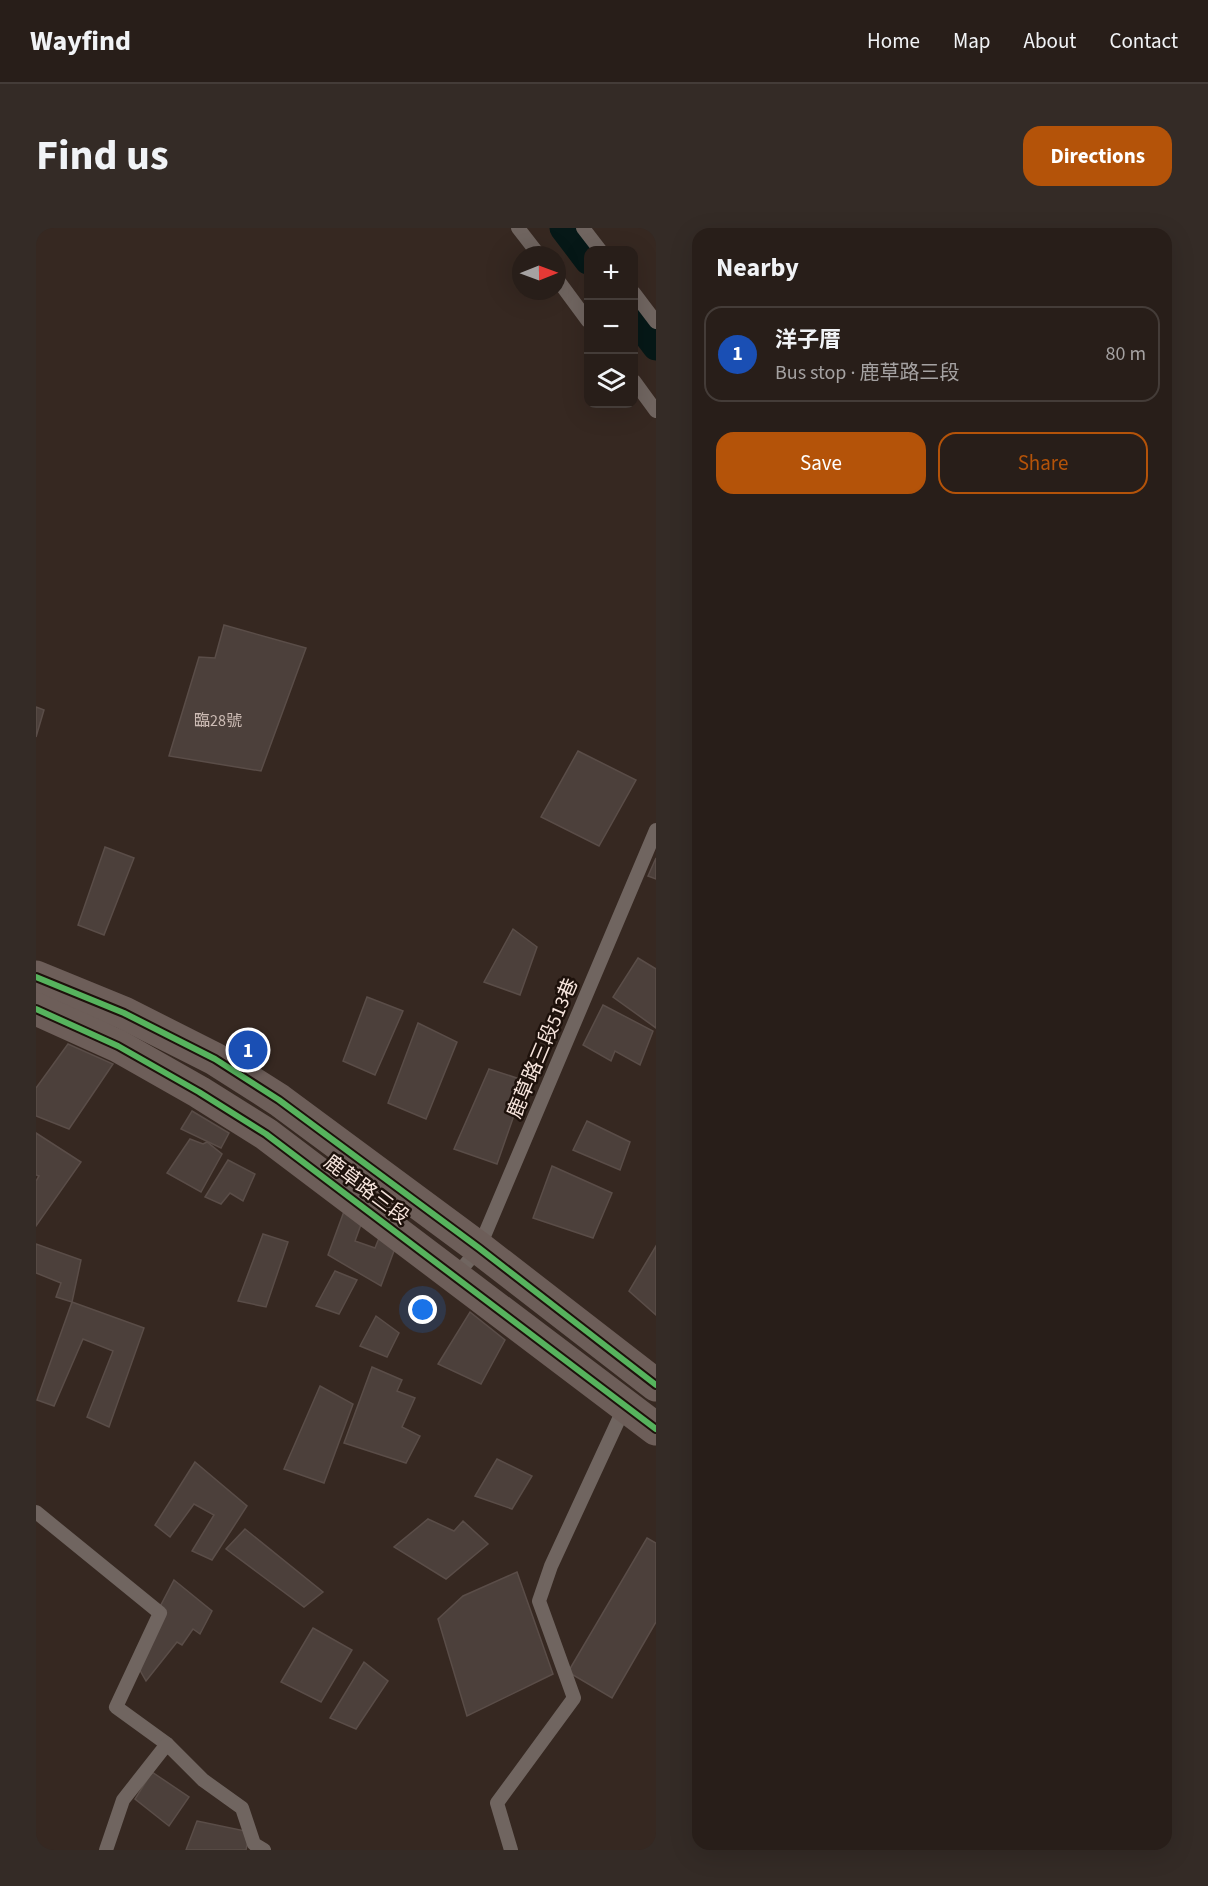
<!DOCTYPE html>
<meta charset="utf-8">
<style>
body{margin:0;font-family:"Source Sans 3","Noto Sans TC",sans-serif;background:#342b26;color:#f1f3f6}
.controls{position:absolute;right:18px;top:18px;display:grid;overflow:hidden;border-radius:12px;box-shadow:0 6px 24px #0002}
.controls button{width:54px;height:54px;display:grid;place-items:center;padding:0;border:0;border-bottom:2px solid #443c38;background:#281e19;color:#f1f3f6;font:30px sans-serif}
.compass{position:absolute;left:476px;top:18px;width:54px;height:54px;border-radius:50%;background:#281e19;box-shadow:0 6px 24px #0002;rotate:89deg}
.you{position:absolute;left:387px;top:1082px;width:21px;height:21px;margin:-15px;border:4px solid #fff;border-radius:50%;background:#1a73e8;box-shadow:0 0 0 9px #1a73e833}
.badge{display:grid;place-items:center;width:39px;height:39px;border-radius:50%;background:#b45309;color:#fff;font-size:20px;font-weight:700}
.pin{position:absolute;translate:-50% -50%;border:3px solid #fff;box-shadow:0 2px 6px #0006}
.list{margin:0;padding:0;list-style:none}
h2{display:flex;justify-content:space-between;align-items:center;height:78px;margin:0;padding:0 24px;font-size:26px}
h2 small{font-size:20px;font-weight:400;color:#a5a2a2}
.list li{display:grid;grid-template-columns:39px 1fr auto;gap:18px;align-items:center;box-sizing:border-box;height:96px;margin:0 12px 12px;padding:0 12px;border:2px solid #443c38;border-radius:18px}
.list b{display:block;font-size:22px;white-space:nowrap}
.list p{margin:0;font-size:20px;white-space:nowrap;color:#a5a2a2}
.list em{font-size:20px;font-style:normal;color:#a5a2a2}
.actions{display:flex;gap:12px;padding:18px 24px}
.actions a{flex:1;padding:14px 0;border:2px solid #b45309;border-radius:18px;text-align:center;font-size:21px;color:#b45309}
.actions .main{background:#b45309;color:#fff}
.icon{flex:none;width:33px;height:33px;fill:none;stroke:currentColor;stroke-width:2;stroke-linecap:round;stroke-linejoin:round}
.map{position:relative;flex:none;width:620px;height:1622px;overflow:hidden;border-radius:18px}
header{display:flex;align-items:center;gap:36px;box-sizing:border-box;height:84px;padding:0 30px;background:#281e19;border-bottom:2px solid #443c38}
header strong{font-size:28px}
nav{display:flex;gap:33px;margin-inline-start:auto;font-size:21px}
.intro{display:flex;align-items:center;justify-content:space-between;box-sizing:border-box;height:144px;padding:0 36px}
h1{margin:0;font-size:42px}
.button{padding:15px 27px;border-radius:18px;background:#b45309;color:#fff;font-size:21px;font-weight:700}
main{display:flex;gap:36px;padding:0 36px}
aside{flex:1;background:#281e19;border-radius:18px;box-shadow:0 6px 24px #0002}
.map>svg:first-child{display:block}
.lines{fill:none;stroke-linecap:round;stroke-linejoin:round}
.canal{stroke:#061817;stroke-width:27}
.building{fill:#4c403b;stroke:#5a4d48;stroke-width:1.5}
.lane{stroke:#706560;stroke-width:14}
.primary{stroke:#6d5e59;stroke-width:33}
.cycleway-casing{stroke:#1d110b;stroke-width:10}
.cycleway{stroke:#56b35d;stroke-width:6}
.labels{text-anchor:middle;stroke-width:5;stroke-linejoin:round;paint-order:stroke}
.number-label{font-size:16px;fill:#cdbcb5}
.street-label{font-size:20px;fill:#f8e6de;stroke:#1d110b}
</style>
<header>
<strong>Wayfind</strong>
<nav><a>Home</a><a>Map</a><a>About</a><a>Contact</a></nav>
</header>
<div class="intro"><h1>Find us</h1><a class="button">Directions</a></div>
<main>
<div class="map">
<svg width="620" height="1622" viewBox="0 0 620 1622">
<rect width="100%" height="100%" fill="#362821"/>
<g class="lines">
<!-- canal -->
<g class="canal">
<polyline points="527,0 552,33"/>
<polyline points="598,90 620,119"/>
</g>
</g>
<!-- building -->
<g class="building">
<polygon points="188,397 270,420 225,543 133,528 163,429 179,430"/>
<polygon points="0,479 8,482 0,509"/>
<polygon points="542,523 600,552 563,618 505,589"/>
<polygon points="69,619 98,630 68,707 42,697"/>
<polygon points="620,630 620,651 612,648"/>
<polygon points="477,701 501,719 484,767 448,754"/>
<polygon points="602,730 620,741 620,800 577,769"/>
<polygon points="331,769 367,783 339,847 307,833"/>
<polygon points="567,777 617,803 604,837 579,823 575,833 547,817"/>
<polygon points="382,795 421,814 390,891 352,875"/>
<polygon points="32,816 77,836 33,901 0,888 0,860"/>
<polygon points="453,841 490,853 461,936 418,921"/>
<polygon points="156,883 193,905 185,920 145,901"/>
<polygon points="551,893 594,914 584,942 537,922"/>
<polygon points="0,905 45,934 0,998 0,953 3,948 0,947"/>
<polygon points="154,911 167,916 171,914 186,926 165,964 131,945"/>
<polygon points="192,932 219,946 207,973 194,965 185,976 169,969"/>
<polygon points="516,938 576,965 557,1010 497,990"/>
<polygon points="314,967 331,980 319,1013 339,1020 350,993 365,1004 345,1058 292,1027"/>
<polygon points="227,1006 252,1014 230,1079 202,1073"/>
<polygon points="0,1016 45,1032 36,1074 20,1069 25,1055 0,1045"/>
<polygon points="620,1018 620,1087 593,1063"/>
<polygon points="299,1043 321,1052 303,1086 280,1078"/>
<polygon points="36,1074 108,1100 73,1199 51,1189 77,1123 47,1111 18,1178 1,1172"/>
<polygon points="434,1084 469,1112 445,1156 402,1136"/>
<polygon points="340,1088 363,1105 351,1129 324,1118"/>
<polygon points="336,1139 366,1152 361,1163 379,1170 366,1199 384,1208 370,1235 308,1215"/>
<polygon points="284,1158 317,1176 288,1255 248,1241"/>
<polygon points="461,1231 496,1248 476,1281 439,1268"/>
<polygon points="159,1234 211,1278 176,1332 156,1323 178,1287 158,1276 134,1309 119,1297"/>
<polygon points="392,1291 418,1303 427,1293 452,1316 410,1351 358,1319"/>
<polygon points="209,1301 287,1364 268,1379 190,1321"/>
<polygon points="611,1310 620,1315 620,1394 576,1470 532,1444"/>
<polygon points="481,1344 517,1446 431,1488 402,1391 427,1368"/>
<polygon points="138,1352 176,1383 164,1406 157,1401 146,1417 141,1414 110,1453 97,1430"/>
<polygon points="277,1400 316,1422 285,1474 245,1454"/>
<polygon points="328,1434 352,1453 320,1501 294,1490"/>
<polygon points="116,1544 153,1569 133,1598 99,1571"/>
<polygon points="161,1593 214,1604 210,1622 150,1622"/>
</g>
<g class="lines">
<!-- lane -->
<g class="lane">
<polyline points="482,0 503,27"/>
<polyline points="547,0 564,22"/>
<polyline points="521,51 552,93"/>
<polyline points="598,65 620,94"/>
<polyline points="598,153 620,183"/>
<polyline points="419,1049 443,1020 620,602"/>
<polyline points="0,1284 124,1385 80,1479 131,1516"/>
<polyline points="70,1622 87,1572 131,1516 167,1552 206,1580 218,1616 228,1622"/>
<polyline points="475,1622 461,1575 538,1470 503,1373 515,1338 589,1178"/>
</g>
<!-- primary -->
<g class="primary">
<polyline points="0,749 88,785 179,831 243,872 443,1020 620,1157"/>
<polyline points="0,781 82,818 163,864 230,906 620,1201"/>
</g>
<defs>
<g id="cycleway">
<polyline points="0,749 88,785 179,831 243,872 443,1020 620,1157"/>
<polyline points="0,781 82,818 163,864 230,906 620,1201"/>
</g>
</defs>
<!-- cycleway casing -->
<use href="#cycleway" class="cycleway-casing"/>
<!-- cycleway -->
<use href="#cycleway" class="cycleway"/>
</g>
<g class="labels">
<!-- number labels -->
<g class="number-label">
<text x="182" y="498">臨28號</text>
</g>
<!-- street labels -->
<g class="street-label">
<text transform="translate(506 820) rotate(-67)" y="7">鹿草路三段513巷</text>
<text transform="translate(331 961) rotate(37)" y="7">鹿草路三段</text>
</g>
</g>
</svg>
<div class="controls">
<button>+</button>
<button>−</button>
<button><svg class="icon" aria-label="layers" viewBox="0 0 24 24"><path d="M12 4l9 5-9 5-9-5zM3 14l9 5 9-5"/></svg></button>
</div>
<svg class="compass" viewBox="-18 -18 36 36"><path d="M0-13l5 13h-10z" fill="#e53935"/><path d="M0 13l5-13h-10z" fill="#a5a2a2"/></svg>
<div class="you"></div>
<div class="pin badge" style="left:212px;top:822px;background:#1a4fb4">1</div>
</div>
<aside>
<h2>Nearby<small></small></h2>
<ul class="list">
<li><span class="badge" style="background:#1a4fb4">1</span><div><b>洋子厝</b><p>Bus stop · 鹿草路三段</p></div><em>80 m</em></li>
</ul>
<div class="actions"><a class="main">Save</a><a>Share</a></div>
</aside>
</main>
